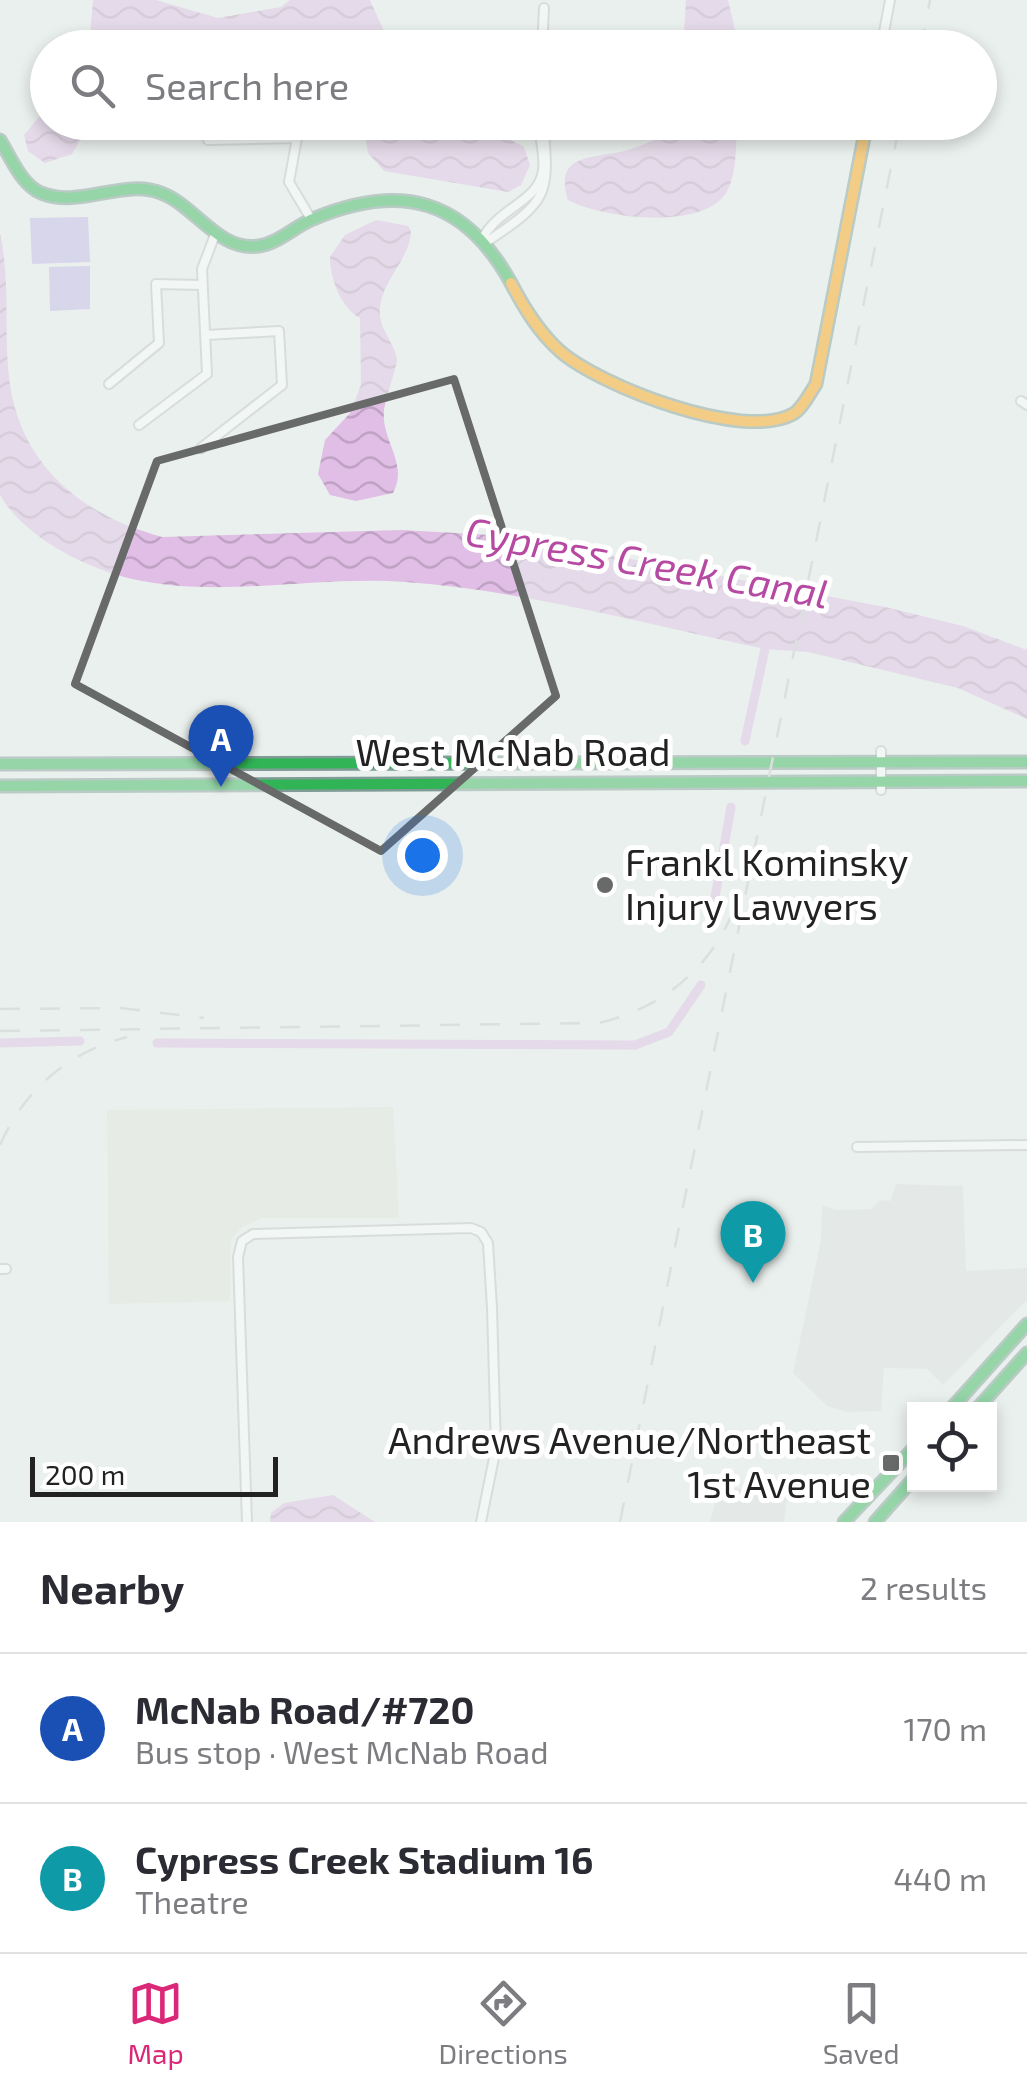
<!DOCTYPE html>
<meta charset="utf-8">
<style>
body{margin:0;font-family:"Exo 2",sans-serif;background:#f7f7f7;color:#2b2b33}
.controls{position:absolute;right:30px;bottom:30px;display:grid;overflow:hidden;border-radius:0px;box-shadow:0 5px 15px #0003}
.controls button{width:90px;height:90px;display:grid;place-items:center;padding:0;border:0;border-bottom:2px solid #e1e1e2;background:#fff;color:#2b2b33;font:50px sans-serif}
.scale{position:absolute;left:30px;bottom:25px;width:248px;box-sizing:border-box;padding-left:10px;border:5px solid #222;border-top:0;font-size:28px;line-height:35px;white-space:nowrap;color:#222;-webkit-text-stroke:8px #fff;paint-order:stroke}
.you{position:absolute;left:422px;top:855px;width:35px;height:35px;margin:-25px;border:8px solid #fff;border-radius:50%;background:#1a73e8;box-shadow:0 0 0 15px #1a73e833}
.badge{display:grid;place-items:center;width:65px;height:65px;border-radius:50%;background:#db2777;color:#fff;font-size:32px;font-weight:700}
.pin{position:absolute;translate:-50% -82px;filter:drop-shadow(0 2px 5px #0008)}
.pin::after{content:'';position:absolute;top:52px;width:35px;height:30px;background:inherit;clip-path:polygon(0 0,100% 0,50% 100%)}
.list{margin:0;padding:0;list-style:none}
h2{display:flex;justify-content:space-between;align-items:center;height:130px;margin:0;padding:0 40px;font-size:42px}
h2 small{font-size:32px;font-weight:400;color:#7c7c81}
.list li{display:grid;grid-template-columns:65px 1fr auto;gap:30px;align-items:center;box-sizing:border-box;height:150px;padding:0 40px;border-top:2px solid #e1e1e2}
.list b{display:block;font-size:38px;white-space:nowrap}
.list p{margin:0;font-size:32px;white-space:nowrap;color:#7c7c81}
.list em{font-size:32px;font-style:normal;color:#7c7c81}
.icon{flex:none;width:55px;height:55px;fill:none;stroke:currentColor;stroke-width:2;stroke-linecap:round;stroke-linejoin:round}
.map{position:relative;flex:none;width:1027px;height:1522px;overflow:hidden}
.search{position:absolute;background:#fff;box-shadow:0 5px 15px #0003;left:30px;right:30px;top:30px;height:110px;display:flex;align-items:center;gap:25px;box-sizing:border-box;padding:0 35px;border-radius:55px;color:#7c7c81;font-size:38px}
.sheet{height:430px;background:#fff}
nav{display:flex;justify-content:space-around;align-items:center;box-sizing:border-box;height:140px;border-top:2px solid #e1e1e2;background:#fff;font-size:28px;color:#7c7c81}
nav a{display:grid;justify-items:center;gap:5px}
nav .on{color:#db2777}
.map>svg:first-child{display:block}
.industrial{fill:#e3e4db}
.pitch{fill:#c2b5e8}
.parking{fill:#dee1df}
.water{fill:url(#water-waves)}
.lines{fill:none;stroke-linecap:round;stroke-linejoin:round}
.canal{stroke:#e0bee5;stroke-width:9}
.street-casing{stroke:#c3c6c4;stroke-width:12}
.fast-casing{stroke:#809c96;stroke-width:15}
.slow-casing{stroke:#809c96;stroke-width:15}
.street{stroke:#fcfdfc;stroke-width:8}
.fast{stroke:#30b455;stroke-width:10}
.slow{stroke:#ff9f0a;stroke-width:10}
.rail{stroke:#cbcccc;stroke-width:2.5;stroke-dasharray:20 20;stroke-linecap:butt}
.marked{fill:none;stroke:#686a69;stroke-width:8;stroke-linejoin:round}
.poi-dot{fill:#686a69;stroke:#fff;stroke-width:4}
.labels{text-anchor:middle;stroke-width:10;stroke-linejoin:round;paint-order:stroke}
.street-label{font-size:38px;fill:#222;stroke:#fff}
.poi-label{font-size:38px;fill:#222;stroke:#fff;text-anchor:start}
.water-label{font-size:40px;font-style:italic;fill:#b649a2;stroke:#fff}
</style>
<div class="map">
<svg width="1027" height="1522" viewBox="0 0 1027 1522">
<defs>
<pattern id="water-waves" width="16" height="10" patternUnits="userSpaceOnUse" patternTransform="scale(2.5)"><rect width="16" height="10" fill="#e0bee5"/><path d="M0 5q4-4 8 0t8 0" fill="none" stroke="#c0a3c4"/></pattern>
</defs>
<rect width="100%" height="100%" fill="#eaf0ed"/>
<!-- industrial -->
<polygon class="industrial" points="393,1107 399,1218 262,1218 241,1228 231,1240 230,1301 109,1304 107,1110"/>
<!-- pitch -->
<g class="pitch">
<polygon points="88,217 90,262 32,264 30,218"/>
<polygon points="90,266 90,309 50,311 49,267"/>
</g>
<!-- parking -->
<g class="parking">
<polygon points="896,1184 963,1186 966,1271 1027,1268 1027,1300 943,1385 927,1369 884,1368 881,1411 847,1412 827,1406 793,1373 821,1240 822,1205 836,1210 871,1209 880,1200 890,1201"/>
<polygon points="720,1485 787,1498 784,1522 710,1522"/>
</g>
<!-- water -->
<g class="water">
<polygon points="93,0 156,0 218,18 281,7 290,0 370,0 391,47 89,47"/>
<polygon points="686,0 728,0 739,47 683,47"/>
<polygon points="47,107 48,122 90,123 72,154 45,163 28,151 24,135"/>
<path d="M 672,122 L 737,123 C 736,143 737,176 726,193 C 702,231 601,218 568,200 C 556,158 582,159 614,153 C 630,151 646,143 662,137 Z"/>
<polygon points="363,123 425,123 445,138 505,137 524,147 530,165 521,185 508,192 384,171 368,153"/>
<path d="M 376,220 L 408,226 L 411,231 C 410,259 382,280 380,309 C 378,329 395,343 397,359 C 397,367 385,399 384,411 C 381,440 409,464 393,493 L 356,501 L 330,495 L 318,474 L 325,440 L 350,413 L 361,385 L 360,318 C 341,308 330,279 330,257 L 345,235 Z"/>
<path d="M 0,233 C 11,283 3,335 10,385 C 23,469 85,516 162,537 L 402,530 L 509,536 L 885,607 L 963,626 L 1027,650 L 1027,719 L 958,688 L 808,652 L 765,649 C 646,624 527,591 406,582 C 317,575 221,599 132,579 C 86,568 25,538 0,495 Z"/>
<polygon points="333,1495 375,1522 270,1522 271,1513 284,1503"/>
</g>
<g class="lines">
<!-- canal -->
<g class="canal">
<polyline points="745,741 765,649"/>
<polyline points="714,903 731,807"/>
<polyline points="0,1043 80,1041"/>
<polyline points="157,1043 635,1045 669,1032 701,985"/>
</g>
<defs>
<g id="street">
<polyline points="542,48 544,8"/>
<polyline points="881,48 890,0"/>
<polyline points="208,140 297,138 289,182 311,219"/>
<path d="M 482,239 C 500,206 539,202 543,170 C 545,155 540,138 538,122"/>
<path d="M 485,243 C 549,200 550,196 543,122"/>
<polyline points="109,384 159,343 156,284 202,285"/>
<polyline points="1021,401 1027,405"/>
<polyline points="139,425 207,374 202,269 216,232"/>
<polyline points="201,448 282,385 279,331 206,335"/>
<polyline points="881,751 881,790"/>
<polyline points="857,1147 1027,1145"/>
<polyline points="0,1269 6,1269"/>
<polyline points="247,1522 238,1257 242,1241 253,1234 471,1228 481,1232 488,1243 492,1308 496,1448 481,1522"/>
</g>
<g id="fast">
<path d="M 0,140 C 11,158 21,184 41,193 C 80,209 123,178 161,193 C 196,206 218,252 259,246 C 279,243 295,226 313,219 C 401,182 465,199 511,283"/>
<polyline points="0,764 1027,762"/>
<polyline points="0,786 1027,781"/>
<polyline points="950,1410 1027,1324"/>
<polyline points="976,1410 1027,1353"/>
<polyline points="844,1522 914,1448"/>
<polyline points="875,1522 914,1478"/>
</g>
<path id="slow" d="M 511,283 C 524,308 539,333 561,352 C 601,386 743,442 793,414 C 802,409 810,393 816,384 L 867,122"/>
</defs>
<!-- street casing -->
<use href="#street" class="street-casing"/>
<!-- fast casing -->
<use href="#fast" class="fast-casing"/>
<!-- slow casing -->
<use href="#slow" class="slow-casing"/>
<!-- street -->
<use href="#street" class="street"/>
<!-- fast -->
<use href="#fast" class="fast"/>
<!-- slow -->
<use href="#slow" class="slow"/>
<!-- rail -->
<g class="rail">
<polyline points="921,48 930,0"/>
<polyline points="0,1009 120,1008 204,1018"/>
<path d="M 0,1031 L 599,1023 C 663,1008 713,967 736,904"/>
<path d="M 0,1145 C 24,1090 68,1052 127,1037"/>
<polyline points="620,1522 900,122"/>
</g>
</g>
<!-- marked area -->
<path d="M0 0H1027V1522H0ZM 454,379 L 556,696 L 381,851 L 75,684 L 157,461 Z" fill="#eaf0ed" fill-opacity=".55" fill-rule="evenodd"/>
<path class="marked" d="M 454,379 L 556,696 L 381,851 L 75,684 L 157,461 Z"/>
<!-- markers -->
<g class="poi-dot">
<circle cx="605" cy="885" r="10"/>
<rect x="881" y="1453" width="20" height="20" rx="5"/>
</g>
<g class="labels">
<!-- street labels -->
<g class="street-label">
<text x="513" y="766">West McNab Road</text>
</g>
<!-- poi labels -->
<g class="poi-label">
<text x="625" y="876">Frankl Kominsky<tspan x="625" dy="44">Injury Lawyers</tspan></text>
<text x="871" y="1454" text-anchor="end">Andrews Avenue/Northeast<tspan x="871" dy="44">1st Avenue</tspan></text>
</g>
<!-- water labels -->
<g class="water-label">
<text transform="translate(647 563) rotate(10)" y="14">Cypress Creek Canal</text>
</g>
</g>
</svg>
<div class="controls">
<button><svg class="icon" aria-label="locate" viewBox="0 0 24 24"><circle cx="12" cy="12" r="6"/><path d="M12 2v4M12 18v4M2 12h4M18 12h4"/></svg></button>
</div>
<div class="scale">200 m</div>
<div class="you"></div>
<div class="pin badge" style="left:221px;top:787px;background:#1a4fb4">A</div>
<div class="pin badge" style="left:753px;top:1283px;background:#0f9aa8">B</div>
<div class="search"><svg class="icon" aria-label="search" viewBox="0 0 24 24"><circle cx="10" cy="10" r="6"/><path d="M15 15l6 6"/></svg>Search here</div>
</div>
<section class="sheet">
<h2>Nearby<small>2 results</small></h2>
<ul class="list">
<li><span class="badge" style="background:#1a4fb4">A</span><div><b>McNab Road/#720</b><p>Bus stop · West McNab Road</p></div><em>170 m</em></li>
<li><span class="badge" style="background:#0f9aa8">B</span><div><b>Cypress Creek Stadium 16</b><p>Theatre</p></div><em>440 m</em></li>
</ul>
</section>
<nav>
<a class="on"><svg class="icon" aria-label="map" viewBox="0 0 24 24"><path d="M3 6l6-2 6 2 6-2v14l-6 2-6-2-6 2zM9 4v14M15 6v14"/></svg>Map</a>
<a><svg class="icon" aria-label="directions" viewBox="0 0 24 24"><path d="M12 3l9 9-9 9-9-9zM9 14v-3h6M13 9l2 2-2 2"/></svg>Directions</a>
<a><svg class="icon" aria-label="saved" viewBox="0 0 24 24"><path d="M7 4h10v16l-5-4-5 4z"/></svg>Saved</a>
</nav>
